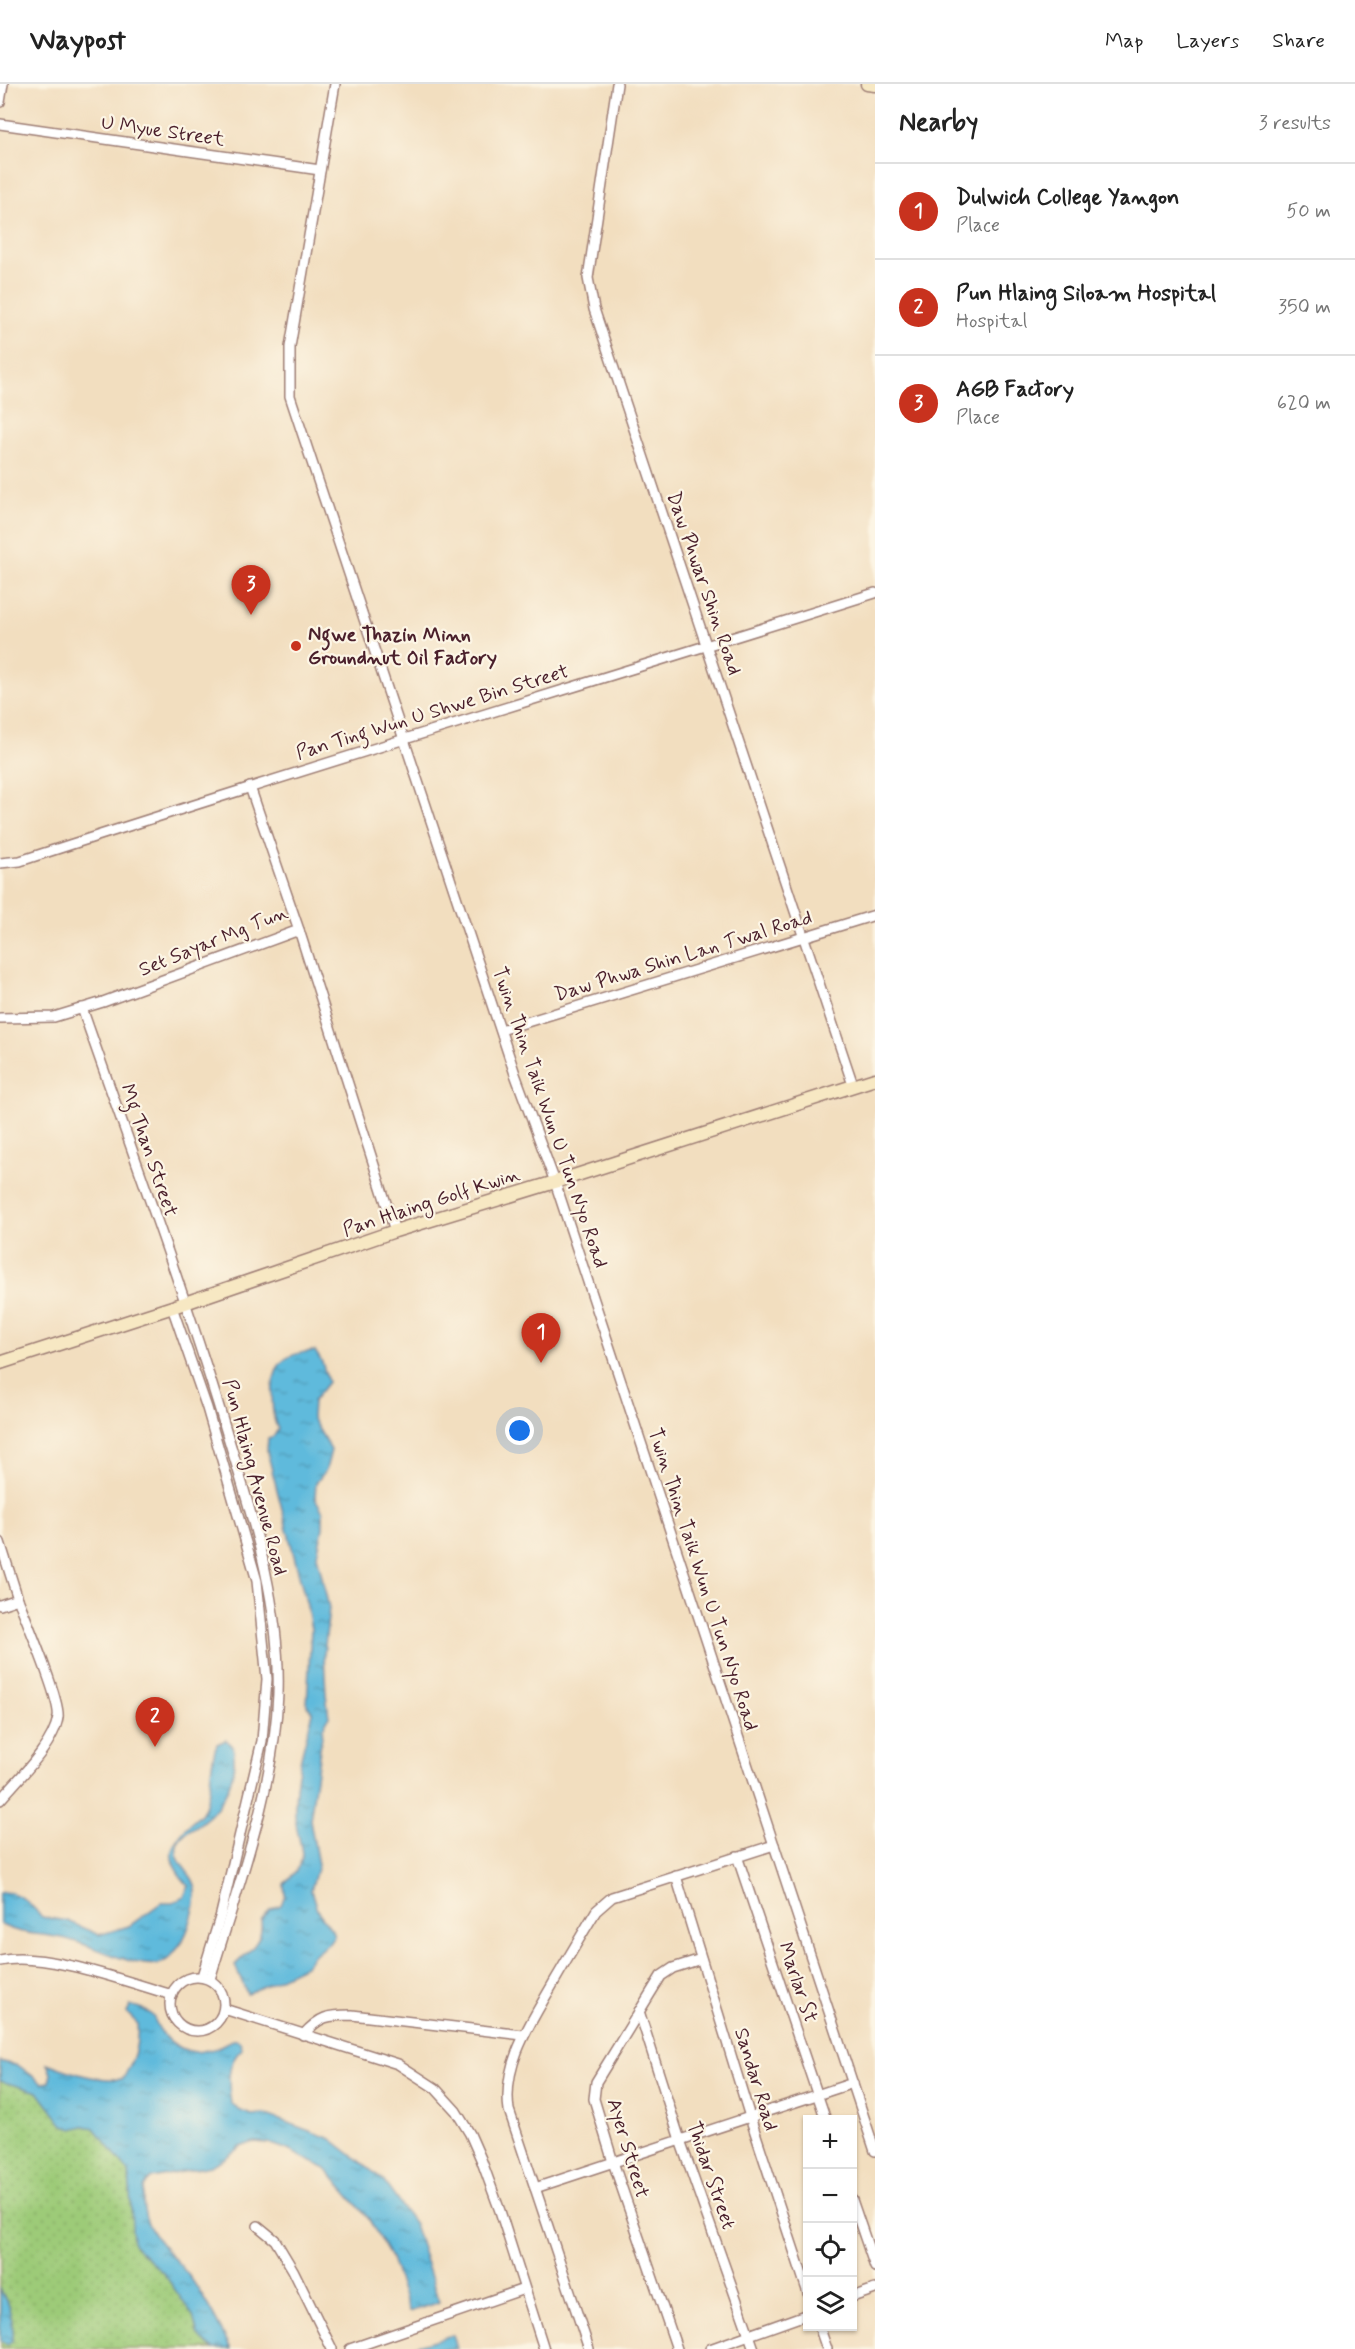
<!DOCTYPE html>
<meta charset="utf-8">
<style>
body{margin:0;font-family:Mynerve,sans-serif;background:#f6f6f6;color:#222}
.controls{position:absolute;right:18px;bottom:18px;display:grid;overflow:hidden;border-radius:0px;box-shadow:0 2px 4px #0004}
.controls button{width:54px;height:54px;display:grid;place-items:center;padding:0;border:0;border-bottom:2px solid #e0e0e0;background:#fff;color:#222;font:30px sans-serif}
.you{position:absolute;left:520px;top:1347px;width:21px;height:21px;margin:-15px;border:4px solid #fff;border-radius:50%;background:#1a73e8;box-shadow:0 0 0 9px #1a73e833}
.badge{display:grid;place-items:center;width:39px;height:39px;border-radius:50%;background:#c8321e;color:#fff;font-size:20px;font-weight:700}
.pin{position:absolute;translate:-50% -50px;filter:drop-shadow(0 2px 3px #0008)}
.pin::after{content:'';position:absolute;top:32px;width:21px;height:18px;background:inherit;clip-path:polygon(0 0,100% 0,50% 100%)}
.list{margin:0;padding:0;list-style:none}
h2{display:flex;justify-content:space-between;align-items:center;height:78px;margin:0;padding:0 24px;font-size:26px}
h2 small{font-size:20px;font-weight:400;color:#767676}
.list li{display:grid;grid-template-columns:39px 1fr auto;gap:18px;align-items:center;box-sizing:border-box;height:96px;padding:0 24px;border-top:2px solid #e0e0e0}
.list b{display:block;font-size:22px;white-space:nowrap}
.list p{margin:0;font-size:20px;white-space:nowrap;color:#767676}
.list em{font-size:20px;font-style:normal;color:#767676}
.icon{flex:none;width:33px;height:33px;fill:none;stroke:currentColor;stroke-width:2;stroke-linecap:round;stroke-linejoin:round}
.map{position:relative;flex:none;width:875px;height:2265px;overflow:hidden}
header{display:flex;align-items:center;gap:36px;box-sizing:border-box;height:84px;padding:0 30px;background:#fff;border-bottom:2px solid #e0e0e0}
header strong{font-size:28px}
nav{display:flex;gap:33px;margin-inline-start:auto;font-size:21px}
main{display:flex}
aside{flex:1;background:#fff}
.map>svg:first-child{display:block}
.grass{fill:url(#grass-dots);stroke:#747552;stroke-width:1.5}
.water{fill:url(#water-ripples);stroke:#546c84;stroke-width:1.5}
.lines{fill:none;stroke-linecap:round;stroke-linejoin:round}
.street-casing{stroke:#9e7e75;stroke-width:12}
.secondary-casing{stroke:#9e7e75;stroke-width:15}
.street{stroke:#fff;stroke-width:9}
.secondary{stroke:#f7e8c3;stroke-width:12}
.poi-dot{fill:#c8321e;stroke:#fcf5e5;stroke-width:2}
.labels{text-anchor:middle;stroke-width:4.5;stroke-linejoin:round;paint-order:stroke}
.street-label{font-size:20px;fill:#4a1f2b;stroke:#fcf5e5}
.poi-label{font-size:20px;font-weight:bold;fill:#4a1f2b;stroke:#fcf5e5;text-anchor:start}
</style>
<header>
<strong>Waypost</strong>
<nav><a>Map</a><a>Layers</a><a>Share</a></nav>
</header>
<main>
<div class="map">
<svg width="875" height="2265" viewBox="0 0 875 2265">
<defs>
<pattern id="grass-dots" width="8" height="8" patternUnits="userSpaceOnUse" patternTransform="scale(1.5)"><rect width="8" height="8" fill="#9dcb78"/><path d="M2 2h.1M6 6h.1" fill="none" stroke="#89ae68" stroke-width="1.8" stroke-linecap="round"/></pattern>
<pattern id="water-ripples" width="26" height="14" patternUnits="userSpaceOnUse" patternTransform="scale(1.5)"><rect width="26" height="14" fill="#5ebadc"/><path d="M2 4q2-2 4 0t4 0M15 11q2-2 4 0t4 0" fill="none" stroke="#5097b3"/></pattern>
</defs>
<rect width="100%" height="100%" fill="#fcf5e5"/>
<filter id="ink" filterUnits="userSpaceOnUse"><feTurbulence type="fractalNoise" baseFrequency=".0167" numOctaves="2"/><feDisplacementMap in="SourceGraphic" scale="12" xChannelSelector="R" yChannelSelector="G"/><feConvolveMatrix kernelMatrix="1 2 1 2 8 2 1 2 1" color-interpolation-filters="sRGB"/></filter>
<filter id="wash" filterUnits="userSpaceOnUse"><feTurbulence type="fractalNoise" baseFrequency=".008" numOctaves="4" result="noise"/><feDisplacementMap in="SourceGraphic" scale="24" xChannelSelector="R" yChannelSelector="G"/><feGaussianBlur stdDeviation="1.35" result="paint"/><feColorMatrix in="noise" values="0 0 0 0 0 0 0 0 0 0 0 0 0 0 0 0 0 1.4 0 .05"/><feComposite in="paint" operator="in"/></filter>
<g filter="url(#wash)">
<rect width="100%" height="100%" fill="#f2debf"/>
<!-- grass -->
<polygon class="grass" points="0,1990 118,2017 142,2152 221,2265 0,2265"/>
<!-- water -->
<g class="water">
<path d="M 315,1267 L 322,1278 L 328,1298 L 313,1317 L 312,1334 L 331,1366 L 326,1386 L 316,1399 L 315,1414 L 323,1428 L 323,1444 L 317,1471 L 329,1524 L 324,1571 L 326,1610 L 329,1633 L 323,1644 L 310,1736 L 318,1781 L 311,1806 L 317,1826 L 332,1846 L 334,1852 L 327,1861 L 312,1872 L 305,1882 L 247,1910 L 235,1881 C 248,1868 264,1857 261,1837 L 270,1826 L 281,1821 L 285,1811 L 284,1800 C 291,1792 300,1785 302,1773 C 303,1764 295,1743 295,1731 C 294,1695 303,1663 313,1629 L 307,1621 L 311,1545 L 307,1522 L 267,1367 L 268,1354 L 274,1352 L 278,1345 C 270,1331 270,1294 280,1280 C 288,1270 303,1268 315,1267 Z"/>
<path d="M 226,1656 L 233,1662 C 238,1690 225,1721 202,1738 C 194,1745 183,1747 178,1758 C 170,1779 196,1789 196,1807 C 196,1822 189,1847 181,1859 C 176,1867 168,1878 158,1880 C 133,1884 95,1862 70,1856 C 47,1849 21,1852 0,1840 L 0,1809 C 17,1804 32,1822 42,1833 L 67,1837 L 99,1851 L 129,1842 L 161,1819 L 173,1819 L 184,1813 L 189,1802 C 166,1778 165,1763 191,1739 C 194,1736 199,1733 202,1729 C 213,1710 208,1681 217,1660 Z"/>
<path d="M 130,1921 C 137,1923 146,1925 151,1930 C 156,1935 156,1941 160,1946 C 167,1957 182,1967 195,1968 C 200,1968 208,1966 214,1965 C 223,1962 241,1946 242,1965 C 226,1979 228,1999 231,2020 L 241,2027 L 251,2031 L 264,2030 L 331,2055 L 382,2095 L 414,2140 L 439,2218 L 409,2228 L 391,2174 L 368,2134 L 326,2085 L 286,2065 L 269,2059 L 254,2058 L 240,2063 L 225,2074 L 210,2082 L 152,2094 C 143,2101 143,2106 143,2118 C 145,2155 176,2171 194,2199 C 208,2220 220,2243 231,2265 L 214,2265 L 198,2252 L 193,2232 L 165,2191 L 133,2160 L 129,2088 L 94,2044 L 84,2042 L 73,2045 L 62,2040 L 38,2008 L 0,1997 L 0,1977 L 19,1982 L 42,1999 L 49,1998 L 51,1990 L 47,1979 C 73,1989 95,1997 123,1995 C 134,1975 139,1962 137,1939 L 127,1929 Z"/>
<path d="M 0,2205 C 9,2220 14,2239 13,2257 L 7,2261 L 0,2256 Z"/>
<polygon points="453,2251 457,2265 415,2265 414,2262"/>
</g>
</g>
<g filter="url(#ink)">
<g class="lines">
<defs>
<g id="street">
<polyline points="335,0 290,263 290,312 515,990 555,1098 875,2067"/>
<polyline points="617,0 588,194 594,225 853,1001"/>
<polyline points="0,18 3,0"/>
<polyline points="0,40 320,86"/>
<path d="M 0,779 L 20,777 C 304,684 590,599 875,509"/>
<polyline points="299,846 395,1147"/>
<path d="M 82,924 C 132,1068 186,1211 229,1356 C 254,1438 281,1523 278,1610 C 274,1707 238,1802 210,1895"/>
<polyline points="0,934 54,933 103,918 299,846 250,703"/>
<polyline points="501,946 875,831"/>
<polyline points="172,1223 207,1324 257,1497 267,1595 262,1657 221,1830 202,1892"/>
<polyline points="0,1458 18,1515 0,1521"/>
<path d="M 0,1716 C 18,1695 54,1661 58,1633 C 61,1618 26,1535 18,1515"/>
<polyline points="737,1772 826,2036"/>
<polyline points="676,1792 750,2033 808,2209"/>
<path d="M 0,1877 C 44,1867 127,1898 172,1911"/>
<circle cx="197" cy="1920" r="27"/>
<polyline points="224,1925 398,1980 435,2004 456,2027 470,2050 481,2075 500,2127 544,2265"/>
<polyline points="639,1927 680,2056 754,2265"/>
<path d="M 303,1951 C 320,1932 328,1931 352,1931 L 523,1951"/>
<polyline points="535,2104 853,1999"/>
<polyline points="852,2116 875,2183"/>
<polyline points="258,2142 275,2156 293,2186 332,2265"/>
<polyline points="852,2213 875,2205"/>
<polyline points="819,2242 827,2265"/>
<polyline points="350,2265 524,2205"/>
<path d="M 589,2265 L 509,2026 C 502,1979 532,1937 554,1898 C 568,1874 582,1850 596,1827 L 612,1813 L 774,1761"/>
<polyline points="677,2265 613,2078 594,2015 596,1998 661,1892 673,1884 701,1875"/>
<polyline points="710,2265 808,2230"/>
</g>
<g id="secondary">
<polyline points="867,0 875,1"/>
<polyline points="0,1279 185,1219 395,1147 555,1098 875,995"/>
</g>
</defs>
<!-- street casing -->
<use href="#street" class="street-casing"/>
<!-- secondary casing -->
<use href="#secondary" class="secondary-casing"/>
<!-- street -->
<use href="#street" class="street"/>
<!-- secondary -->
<use href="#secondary" class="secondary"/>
</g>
</g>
<!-- markers -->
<circle class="poi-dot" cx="296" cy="562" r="6"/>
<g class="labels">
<!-- street labels -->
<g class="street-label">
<text transform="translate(163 46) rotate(8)" y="7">U Myue Street</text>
<text transform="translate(705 499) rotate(71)" y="7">Daw Phwar Shin Road</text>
<text transform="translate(432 627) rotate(-17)" y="7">Pan Ting Wun U Shwe Bin Street</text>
<text transform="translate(213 856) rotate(-22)" y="7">Set Sayar Mg Tun</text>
<text transform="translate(683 871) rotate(-17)" y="7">Daw Phwa Shin Lan Twal Road</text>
<text transform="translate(551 1033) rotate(71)" y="7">Twin Thin Taik Wun U Tun Nyo Road</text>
<text transform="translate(150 1066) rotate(71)" y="7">Mg Than Street</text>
<text transform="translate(431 1117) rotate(-18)" y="7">Pan Hlaing Golf Kwin</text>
<text transform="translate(256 1393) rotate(75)" y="7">Pun Hlaing Avenue Road</text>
<text transform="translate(704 1495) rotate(72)" y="7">Twin Thin Taik Wun U Tun Nyo Road</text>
<text transform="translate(799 1898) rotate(71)" y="7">Marlar St</text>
<text transform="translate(757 1995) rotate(73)" y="7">Sandar Road</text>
<text transform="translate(629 2064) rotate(73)" y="7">Ayer Street</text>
<text transform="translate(712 2091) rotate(71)" y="7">Thidar Street</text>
</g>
<!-- poi labels -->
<g class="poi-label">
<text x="308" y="557">Ngwe Thazin Minn<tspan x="308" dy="23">Groundnut Oil Factory</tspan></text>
</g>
</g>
</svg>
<div class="controls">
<button>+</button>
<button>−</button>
<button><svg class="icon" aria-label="locate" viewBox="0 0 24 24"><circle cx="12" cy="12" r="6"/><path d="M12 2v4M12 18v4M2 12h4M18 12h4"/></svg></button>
<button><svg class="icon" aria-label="layers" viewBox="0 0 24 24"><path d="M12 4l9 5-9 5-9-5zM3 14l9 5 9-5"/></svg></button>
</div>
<div class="you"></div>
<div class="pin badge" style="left:541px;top:1279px">1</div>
<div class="pin badge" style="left:155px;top:1663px">2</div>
<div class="pin badge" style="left:251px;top:531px">3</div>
</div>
<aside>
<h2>Nearby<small>3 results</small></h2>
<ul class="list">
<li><span class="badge">1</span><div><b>Dulwich College Yangon</b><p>Place</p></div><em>50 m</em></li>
<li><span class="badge">2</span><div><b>Pun Hlaing Siloam Hospital</b><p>Hospital</p></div><em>350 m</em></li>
<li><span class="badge">3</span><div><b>AGB Factory</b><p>Place</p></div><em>620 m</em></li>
</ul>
</aside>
</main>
